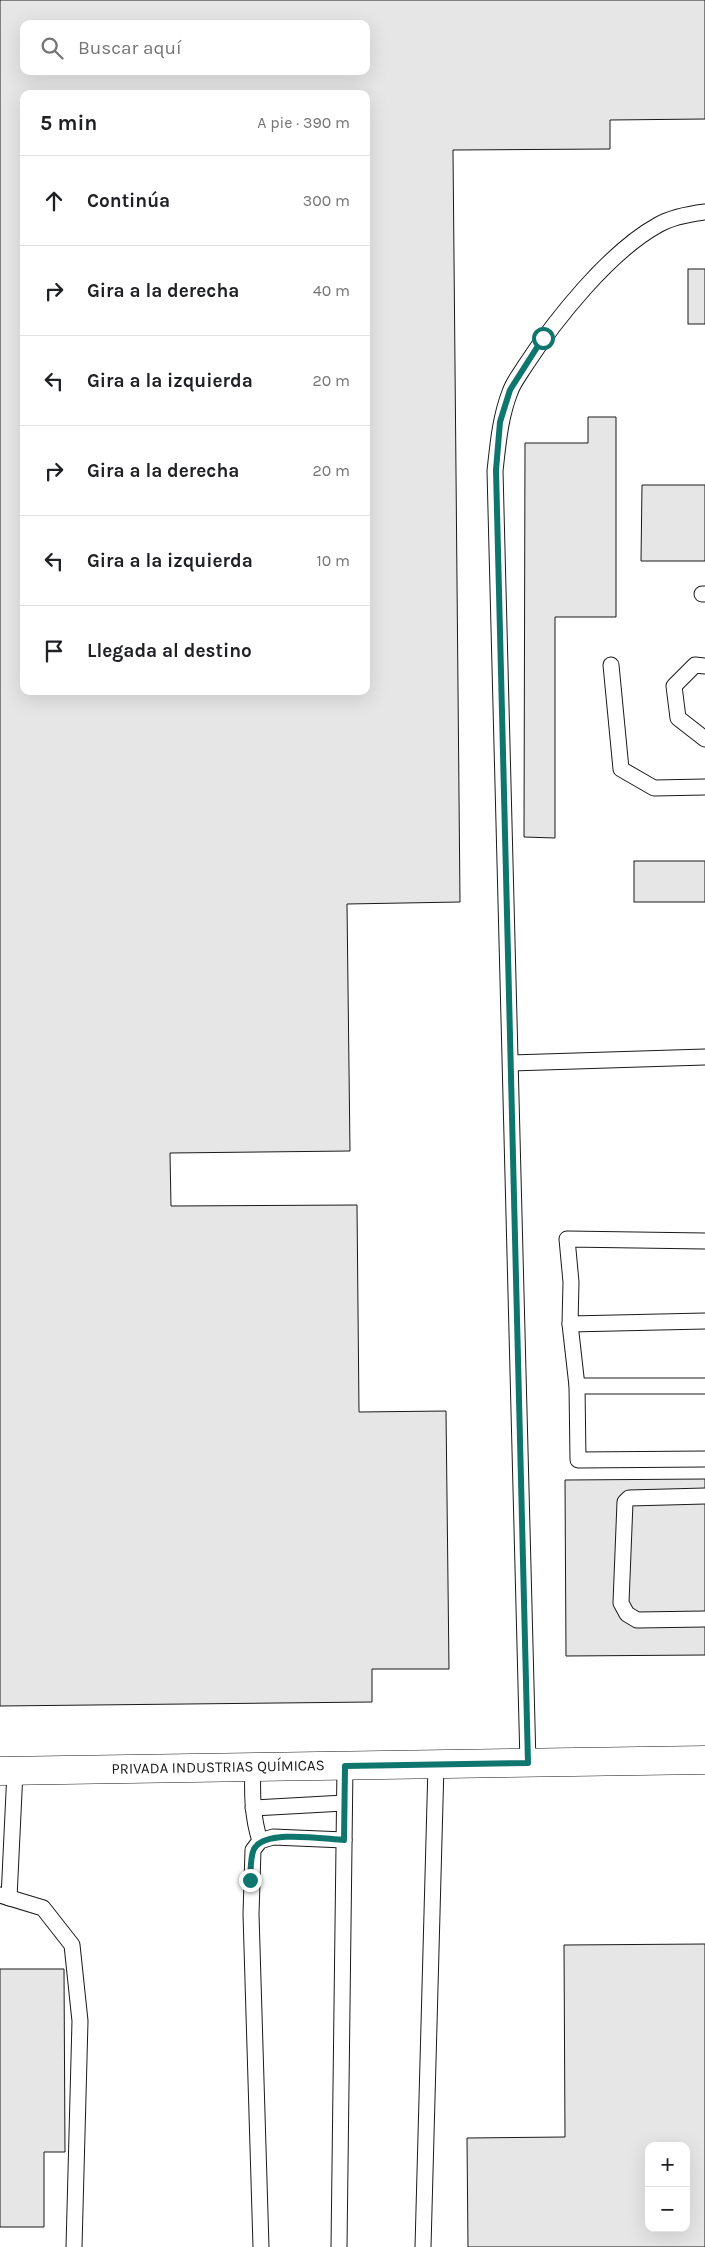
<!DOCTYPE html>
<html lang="es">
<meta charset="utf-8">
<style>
body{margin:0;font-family:Karla,sans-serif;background:#f6f6f6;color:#202124}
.controls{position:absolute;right:15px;bottom:15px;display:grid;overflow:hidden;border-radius:10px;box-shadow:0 5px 20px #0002}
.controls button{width:45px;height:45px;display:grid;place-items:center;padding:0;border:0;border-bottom:1px solid #e0e0e0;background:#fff;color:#202124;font:25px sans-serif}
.stop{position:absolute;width:15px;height:15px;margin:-11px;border:4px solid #0f766e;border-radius:50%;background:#fff}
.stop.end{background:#0f766e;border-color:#fff;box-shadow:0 1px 5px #0008}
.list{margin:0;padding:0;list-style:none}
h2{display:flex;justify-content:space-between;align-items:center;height:65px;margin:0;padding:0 20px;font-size:21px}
h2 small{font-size:16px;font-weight:400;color:#757577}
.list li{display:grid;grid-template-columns:32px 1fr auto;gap:15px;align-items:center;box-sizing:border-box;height:90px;padding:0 20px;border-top:1px solid #e0e0e0}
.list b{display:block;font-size:19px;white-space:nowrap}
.list em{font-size:16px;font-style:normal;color:#757577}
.icon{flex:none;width:28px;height:28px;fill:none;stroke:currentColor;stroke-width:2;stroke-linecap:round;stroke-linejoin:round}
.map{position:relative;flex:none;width:705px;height:2247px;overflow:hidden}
.search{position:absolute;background:#fff;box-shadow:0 5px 20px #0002;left:20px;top:20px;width:350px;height:55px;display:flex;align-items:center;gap:12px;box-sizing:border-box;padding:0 18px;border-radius:10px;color:#757577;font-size:19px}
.panel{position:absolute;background:#fff;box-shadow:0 5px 20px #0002;left:20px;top:90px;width:350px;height:605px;border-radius:10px}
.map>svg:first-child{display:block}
.building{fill:#e6e6e6;stroke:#1a1a1a;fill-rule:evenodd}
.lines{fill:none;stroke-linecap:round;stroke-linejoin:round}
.service-casing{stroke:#1a1a1a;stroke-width:17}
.minor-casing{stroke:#1a1a1a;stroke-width:29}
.service{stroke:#fff;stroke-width:15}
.minor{stroke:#fff;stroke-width:28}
.route{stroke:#0f766e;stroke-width:6}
.labels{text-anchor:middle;stroke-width:4;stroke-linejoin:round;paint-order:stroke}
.street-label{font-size:15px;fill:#1a1a1a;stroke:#fff}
</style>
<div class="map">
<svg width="705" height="2247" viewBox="0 0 705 2247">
<rect width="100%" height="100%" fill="#fff"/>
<!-- building -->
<g class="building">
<path d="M 0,0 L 705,0 L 705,119 L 610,120 L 610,149 L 453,150 L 460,902 L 347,904 L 350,1151 L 170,1153 L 171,1206 L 357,1205 L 359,1412 L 446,1411 L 449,1669 L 372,1669 L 372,1702 L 0,1706 ZM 24,24 L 366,24 L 366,71 L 24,71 ZM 24,94 L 366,94 L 366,691 L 24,691 Z"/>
<rect x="688" y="269" width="17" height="55"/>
<polygon points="588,417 616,417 616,617 555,617 555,838 524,837 525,443 588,443"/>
<polygon points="642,485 705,485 705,561 641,561"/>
<rect x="634" y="861" width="71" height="41"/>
<polygon points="705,1479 705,1655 566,1656 565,1480"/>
<path d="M 705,1944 L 705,2247 L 468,2247 L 467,2138 L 565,2137 L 564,1945 ZM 649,2146 L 686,2146 L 686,2228 L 649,2228 Z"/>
<polygon points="0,1969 64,1969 65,2152 44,2152 44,2227 0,2227"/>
</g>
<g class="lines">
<defs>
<g id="service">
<polyline points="702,594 705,594"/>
<polyline points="611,665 621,769 654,788 705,787"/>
<polyline points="705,666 695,665 674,686 678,718 705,739"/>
<polyline points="511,1063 705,1057"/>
<polyline points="705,1241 567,1239 571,1282 570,1324 705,1321"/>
<polyline points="570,1324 577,1386 578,1460 705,1459"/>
<polyline points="577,1386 705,1386"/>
<polyline points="705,1496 629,1498 625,1502 621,1603 627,1614 637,1620 705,1619"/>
<path d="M 528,1763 L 495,471 C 498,444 500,418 510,392 C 513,383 520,374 525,366 C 555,320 609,252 658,225 C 672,217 689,214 705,212"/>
<path d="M 253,1766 C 252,1793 252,1816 260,1841"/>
<polyline points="253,1808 344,1803"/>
<polyline points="0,1895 43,1908 72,1945 80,2021 74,2247"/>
<polyline points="9,1898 15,1771"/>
<polyline points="261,2247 251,1914 253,1850 260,1841 273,1837 344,1840"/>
<polyline points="339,2247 345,1766"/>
<polyline points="423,2247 436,1765"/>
</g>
<polyline id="minor" points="0,1771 705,1760"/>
</defs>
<!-- service casing -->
<use href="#service" class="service-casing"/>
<!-- minor casing -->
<use href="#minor" class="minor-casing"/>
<!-- service -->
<use href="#service" class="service"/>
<!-- minor -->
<use href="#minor" class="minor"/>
</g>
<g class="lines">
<!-- route -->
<path class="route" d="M 250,1880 C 251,1871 250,1857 254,1849 C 265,1829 323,1839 344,1840 L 345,1766 L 528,1763 L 496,470 L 500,422 L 510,390 L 543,338"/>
</g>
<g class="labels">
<!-- street labels -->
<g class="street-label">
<text transform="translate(218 1767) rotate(-1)" y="5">PRIVADA INDUSTRIAS QUÍMICAS</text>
</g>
</g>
</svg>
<div class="controls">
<button>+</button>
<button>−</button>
</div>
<div class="stop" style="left:543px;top:338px"></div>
<div class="stop end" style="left:250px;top:1880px"></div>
<div class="search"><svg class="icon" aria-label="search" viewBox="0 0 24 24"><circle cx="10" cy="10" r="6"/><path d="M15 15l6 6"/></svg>Buscar aquí</div>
<section class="panel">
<h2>5 min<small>A pie · 390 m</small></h2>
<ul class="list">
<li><svg class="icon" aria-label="ahead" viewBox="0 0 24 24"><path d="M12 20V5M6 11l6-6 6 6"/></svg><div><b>Continúa</b></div><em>300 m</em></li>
<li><svg class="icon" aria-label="right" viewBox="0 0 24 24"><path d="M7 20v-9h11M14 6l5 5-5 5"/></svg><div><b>Gira a la derecha</b></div><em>40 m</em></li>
<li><svg class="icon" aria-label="left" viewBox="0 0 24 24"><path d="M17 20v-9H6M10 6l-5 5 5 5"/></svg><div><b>Gira a la izquierda</b></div><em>20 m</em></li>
<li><svg class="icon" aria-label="right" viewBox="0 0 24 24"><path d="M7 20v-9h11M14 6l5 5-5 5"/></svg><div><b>Gira a la derecha</b></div><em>20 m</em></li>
<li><svg class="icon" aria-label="left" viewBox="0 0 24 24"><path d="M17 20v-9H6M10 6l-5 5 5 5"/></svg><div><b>Gira a la izquierda</b></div><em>10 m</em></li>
<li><svg class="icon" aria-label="arrive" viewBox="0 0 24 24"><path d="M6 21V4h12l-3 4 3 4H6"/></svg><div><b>Llegada al destino</b></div></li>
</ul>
</section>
</div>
